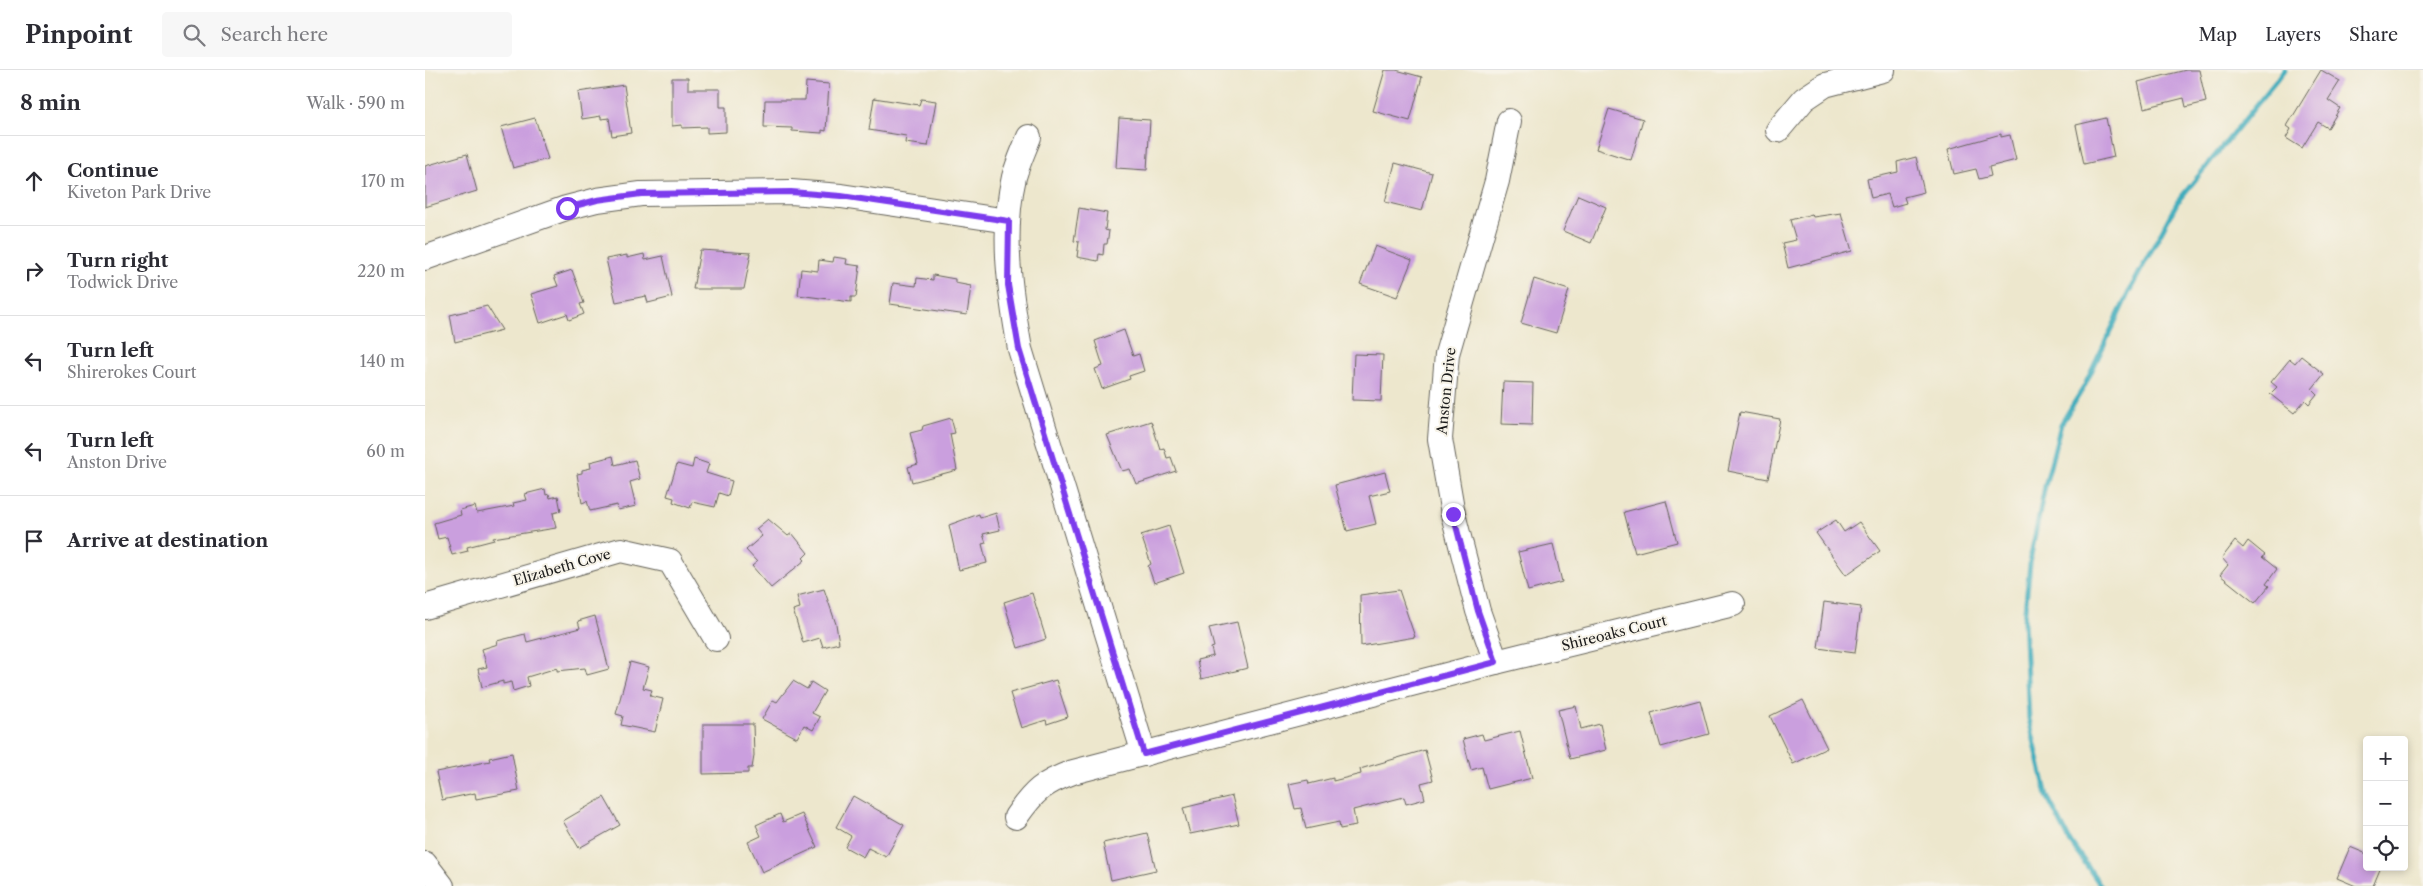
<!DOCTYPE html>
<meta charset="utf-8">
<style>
body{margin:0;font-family:"Libre Caslon Text",serif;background:#f7f7f7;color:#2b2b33}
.controls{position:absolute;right:15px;bottom:15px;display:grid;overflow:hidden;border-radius:5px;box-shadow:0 2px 8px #0003}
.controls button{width:45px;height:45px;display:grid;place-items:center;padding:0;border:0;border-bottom:1px solid #e1e1e2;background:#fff;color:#2b2b33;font:25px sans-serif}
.stop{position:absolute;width:15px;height:15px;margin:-11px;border:4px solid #7c3aed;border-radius:50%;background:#fff}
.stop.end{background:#7c3aed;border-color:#fff;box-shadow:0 1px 5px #0008}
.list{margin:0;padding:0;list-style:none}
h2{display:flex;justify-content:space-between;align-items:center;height:65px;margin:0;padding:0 20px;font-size:21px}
h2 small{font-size:16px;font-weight:400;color:#7c7c81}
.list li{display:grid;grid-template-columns:32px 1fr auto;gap:15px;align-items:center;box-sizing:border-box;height:90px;padding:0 20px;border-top:1px solid #e1e1e2}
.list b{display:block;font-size:19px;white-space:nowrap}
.list p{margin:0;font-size:16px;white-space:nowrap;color:#7c7c81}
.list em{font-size:16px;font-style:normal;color:#7c7c81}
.icon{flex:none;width:28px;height:28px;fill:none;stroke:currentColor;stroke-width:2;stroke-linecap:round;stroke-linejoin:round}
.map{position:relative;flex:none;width:1998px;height:816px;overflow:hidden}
header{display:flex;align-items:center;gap:30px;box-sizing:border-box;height:70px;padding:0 25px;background:#fff;border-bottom:1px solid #e1e1e2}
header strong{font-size:24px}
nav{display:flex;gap:28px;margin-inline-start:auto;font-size:18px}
.search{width:350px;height:45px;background:#f7f7f7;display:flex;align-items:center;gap:12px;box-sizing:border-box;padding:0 18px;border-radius:5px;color:#7c7c81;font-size:19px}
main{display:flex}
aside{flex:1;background:#fff}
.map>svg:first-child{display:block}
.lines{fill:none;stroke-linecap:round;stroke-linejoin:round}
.stream{stroke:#3eacbc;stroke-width:5}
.building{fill:#ca9fde}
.minor-casing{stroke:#65635a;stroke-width:26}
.minor{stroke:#fff;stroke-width:24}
.route{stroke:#7c3aed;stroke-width:6}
.labels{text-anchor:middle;stroke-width:4;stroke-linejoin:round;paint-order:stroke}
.street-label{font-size:14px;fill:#1c1c1c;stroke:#f7f3e8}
</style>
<header>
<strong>Pinpoint</strong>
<div class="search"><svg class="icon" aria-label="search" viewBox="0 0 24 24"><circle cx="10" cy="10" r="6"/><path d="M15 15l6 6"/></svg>Search here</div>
<nav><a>Map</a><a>Layers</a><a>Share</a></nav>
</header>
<main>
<aside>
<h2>8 min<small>Walk · 590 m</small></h2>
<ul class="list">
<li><svg class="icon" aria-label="ahead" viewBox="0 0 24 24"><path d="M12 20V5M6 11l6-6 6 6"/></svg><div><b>Continue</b><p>Kiveton Park Drive</p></div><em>170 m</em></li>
<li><svg class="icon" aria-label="right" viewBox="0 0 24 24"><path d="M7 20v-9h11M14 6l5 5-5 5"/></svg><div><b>Turn right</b><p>Todwick Drive</p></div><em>220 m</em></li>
<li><svg class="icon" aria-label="left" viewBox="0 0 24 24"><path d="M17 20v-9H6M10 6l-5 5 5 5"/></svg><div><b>Turn left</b><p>Shirerokes Court</p></div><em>140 m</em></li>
<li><svg class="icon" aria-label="left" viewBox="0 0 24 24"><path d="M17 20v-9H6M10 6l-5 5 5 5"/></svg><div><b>Turn left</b><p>Anston Drive</p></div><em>60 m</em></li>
<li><svg class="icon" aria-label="arrive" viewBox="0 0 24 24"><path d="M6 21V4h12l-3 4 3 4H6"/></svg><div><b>Arrive at destination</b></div></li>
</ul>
</aside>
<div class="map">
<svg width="1998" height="816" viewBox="0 0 1998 816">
<rect width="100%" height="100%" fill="#f7f3e8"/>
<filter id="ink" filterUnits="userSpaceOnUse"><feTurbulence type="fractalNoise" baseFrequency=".02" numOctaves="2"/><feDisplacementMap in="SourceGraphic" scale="10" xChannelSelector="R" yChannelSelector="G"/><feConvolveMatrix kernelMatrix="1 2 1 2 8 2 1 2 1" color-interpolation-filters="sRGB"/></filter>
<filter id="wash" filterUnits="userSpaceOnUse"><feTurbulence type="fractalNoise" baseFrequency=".0096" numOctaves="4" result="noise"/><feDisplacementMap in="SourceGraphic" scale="20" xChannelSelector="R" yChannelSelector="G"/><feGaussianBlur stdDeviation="1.12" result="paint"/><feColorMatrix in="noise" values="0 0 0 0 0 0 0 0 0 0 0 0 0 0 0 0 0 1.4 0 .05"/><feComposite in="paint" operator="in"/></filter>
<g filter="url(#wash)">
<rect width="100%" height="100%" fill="#ede7cd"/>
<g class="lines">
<!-- stream -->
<polyline class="stream" points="1676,816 1645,771 1622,726 1604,649 1599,550 1606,485 1620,416 1636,354 1659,317 1705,220 1753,131 1860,0"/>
</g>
<g id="blocks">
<!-- building -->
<g class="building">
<polygon points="960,0 971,0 997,7 985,51 948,41"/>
<polygon points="1761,0 1774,0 1781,32 1761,37 1759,28 1719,38 1713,12"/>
<polygon points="1896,0 1915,11 1903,30 1915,38 1903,58 1893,52 1877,78 1861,68 1866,59 1862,56"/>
<polygon points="247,8 263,8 263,19 295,19 295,37 301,37 301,62 282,63 282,57 257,58 257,55 247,56"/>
<polygon points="381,12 404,14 401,61 397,60 397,63 367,61 367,58 339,57 340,30 380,30"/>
<polygon points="199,15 206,63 187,66 184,48 176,49 176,46 157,49 153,22"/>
<polygon points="449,28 494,35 496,29 511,31 503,76 480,73 481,66 444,60"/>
<polygon points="1184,39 1218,49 1206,90 1171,79"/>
<polygon points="110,48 123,89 88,98 76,57"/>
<polygon points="694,48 725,50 722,100 691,98"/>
<polygon points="1681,48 1689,87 1659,94 1651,55"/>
<polygon points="1576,64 1576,67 1585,65 1591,90 1564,97 1566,106 1554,109 1551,99 1529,104 1523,79"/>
<polygon points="42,84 52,121 0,137 0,96"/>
<polygon points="1491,87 1499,122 1479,127 1481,133 1467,137 1463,124 1446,128 1442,109 1473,102 1472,92"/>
<polygon points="970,93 1007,103 997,141 960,132"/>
<polygon points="1153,125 1181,137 1166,173 1138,161"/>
<polygon points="654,138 682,143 680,160 684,161 682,174 679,174 678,185 674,184 673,191 652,187 654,172 649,171"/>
<polygon points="1416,143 1427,181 1363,198 1357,173 1371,170 1365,150 1387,144 1388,147"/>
<polygon points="950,176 987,190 972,227 935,214"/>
<polygon points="275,180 326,183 319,219 268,219"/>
<polygon points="219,184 220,190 238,186 247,227 223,233 221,226 191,232 181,189 202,185 202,188"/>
<polygon points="409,187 422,189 421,194 435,196 431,227 426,227 426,232 373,225 376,199 393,201 394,190 408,192"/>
<polygon points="147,200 159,233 155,234 159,244 144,250 142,244 115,253 106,224 133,216 129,206"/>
<polygon points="508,205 530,209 530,213 546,216 542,245 465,234 468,213 491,216 492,208 508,210"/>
<polygon points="1109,209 1144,220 1131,263 1096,253"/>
<polygon points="62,236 77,260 30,272 25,245"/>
<polygon points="699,260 708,286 714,284 719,301 704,306 705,309 677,319 670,299 678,296 670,271"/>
<polygon points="929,284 958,285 956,331 927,330"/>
<polygon points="1876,286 1899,304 1887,319 1892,324 1884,334 1880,330 1869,343 1845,324 1852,317 1846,312 1865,289 1870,293"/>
<polygon points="1078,312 1108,313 1107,355 1076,354"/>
<polygon points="1315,342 1355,349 1343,409 1303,401"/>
<polygon points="526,348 530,363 525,364 532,400 487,412 483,397 493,394 485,363 497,360 498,356"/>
<polygon points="726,351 735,379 739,378 742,388 746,387 751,401 711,414 705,399 697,401 682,365"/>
<polygon points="188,386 190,395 210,390 215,409 205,412 211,436 193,440 192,435 165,441 162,431 157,433 152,404 157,403 157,400 166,398 165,392"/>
<polygon points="269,389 284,394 281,403 307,411 303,426 294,423 290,437 267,432 265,438 248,432 249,428 242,426 252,394 267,398"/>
<polygon points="960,402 965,421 944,426 951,454 922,461 910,415"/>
<polygon points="120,419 121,425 124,424 125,428 133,426 136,441 128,443 131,458 68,468 69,470 42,477 43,481 27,485 22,467 13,469 9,453 36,445 35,440 50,436 52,443 89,436 88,433 102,430 100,424"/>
<polygon points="1241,431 1252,472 1210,483 1199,442"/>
<polygon points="571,443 575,460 558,464 561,473 557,474 562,493 534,500 524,455 554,444 555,448"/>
<polygon points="343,449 363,466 367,463 383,483 378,488 380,490 346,518 327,496 332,492 321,480 337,466 331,459"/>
<polygon points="1411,450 1419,462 1434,452 1455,481 1421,505 1391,463"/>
<polygon points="744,456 759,503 729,513 723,496 726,494 716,465"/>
<polygon points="1810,471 1818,478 1823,471 1840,485 1837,487 1852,499 1841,514 1844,516 1830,533 1795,505 1803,495 1797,488"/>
<polygon points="1128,474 1137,512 1103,521 1093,482"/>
<polygon points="399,519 411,554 414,573 398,577 395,568 378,573 368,540 375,538 372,526"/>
<polygon points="974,520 990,567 936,576 935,525"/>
<polygon points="607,523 621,569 593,578 579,532"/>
<polygon points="1399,532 1436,537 1430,583 1393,578"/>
<polygon points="170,546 184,599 162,605 160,598 132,601 132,598 102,607 104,616 88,621 86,612 78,614 78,611 57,617 53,599 62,597 57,579 73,574 72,571 100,564 102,572 155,558 153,551"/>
<polygon points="812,552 823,598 776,609 772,590 788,586 786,578 789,577 784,558"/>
<polygon points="205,592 224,597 218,618 227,620 225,626 238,629 230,662 196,655 198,646 191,644"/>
<polygon points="631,610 643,647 622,654 621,650 596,658 585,623"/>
<polygon points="368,611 382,619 386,612 400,621 387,643 395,647 388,660 379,655 372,668 337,649 348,630 352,632"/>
<polygon points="1275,630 1284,664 1236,677 1226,643"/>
<polygon points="1378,630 1402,678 1368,694 1345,646"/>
<polygon points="1151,636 1156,659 1175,654 1181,680 1145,689 1133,640"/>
<polygon points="278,654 328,654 329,686 327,698 323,698 323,703 278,704"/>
<polygon points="1095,661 1107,708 1063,719 1057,697 1046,700 1038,669 1057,664 1059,670"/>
<polygon points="1000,680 1008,710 996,713 1000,729 981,734 979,727 928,740 931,756 915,759 914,752 881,759 876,738 870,739 864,714 883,710 884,714 908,708 908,711 936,704 935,699"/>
<polygon points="87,683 94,721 51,729 50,723 17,730 11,702 65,691 64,688"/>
<polygon points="428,726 479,755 461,787 443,778 438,787 420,777 426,766 411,757"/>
<polygon points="807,726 814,754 765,764 758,738"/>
<polygon points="179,727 195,755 154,778 138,751"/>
<polygon points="355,744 358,752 377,744 392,777 337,802 323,772 336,766 331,755"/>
<polygon points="722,763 731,800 686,810 678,773"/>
<polygon points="1925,777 1942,784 1942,797 1956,797 1948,816 1931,816 1912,808"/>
</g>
</g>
</g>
<g filter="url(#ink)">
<use href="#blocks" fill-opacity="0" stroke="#65635a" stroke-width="1"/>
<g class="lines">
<defs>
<g id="minor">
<polyline points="1353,60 1379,29 1400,15 1458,0"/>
<path d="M 604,67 C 599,80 593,93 589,107 C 576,163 585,223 595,279 L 719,684"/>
<polyline points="0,188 141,138 172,130 216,124 366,122 416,126 583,151"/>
<polyline points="0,537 196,480 245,491 291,569"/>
<polyline points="1071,592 1053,541 1028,444 1015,369 1022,284 1072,111 1084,51"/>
<path d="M 591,747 C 609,721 618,713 648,702 L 1071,592 L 1308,534"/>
<polyline points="0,794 17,816"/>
</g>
</defs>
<!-- minor casing -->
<use href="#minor" class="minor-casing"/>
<!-- minor -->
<use href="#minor" class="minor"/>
</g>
</g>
<g class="lines" filter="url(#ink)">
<!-- route -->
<polyline class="route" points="142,138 172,130 216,124 366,122 416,126 584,151 583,215 594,279 719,684 1071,592 1053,541 1028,444"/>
</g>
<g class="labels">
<!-- street labels -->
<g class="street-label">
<text transform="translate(1021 321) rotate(-84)" y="5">Anston Drive</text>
<text transform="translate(137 497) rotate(-16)" y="5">Elizabeth Cove</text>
<text transform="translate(1189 563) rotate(-14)" y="5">Shireoaks Court</text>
</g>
</g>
</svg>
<div class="controls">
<button>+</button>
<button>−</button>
<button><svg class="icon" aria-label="locate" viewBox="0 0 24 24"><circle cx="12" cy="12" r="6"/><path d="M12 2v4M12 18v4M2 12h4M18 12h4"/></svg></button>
</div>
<div class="stop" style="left:142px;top:138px"></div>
<div class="stop end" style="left:1028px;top:444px"></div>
</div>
</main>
